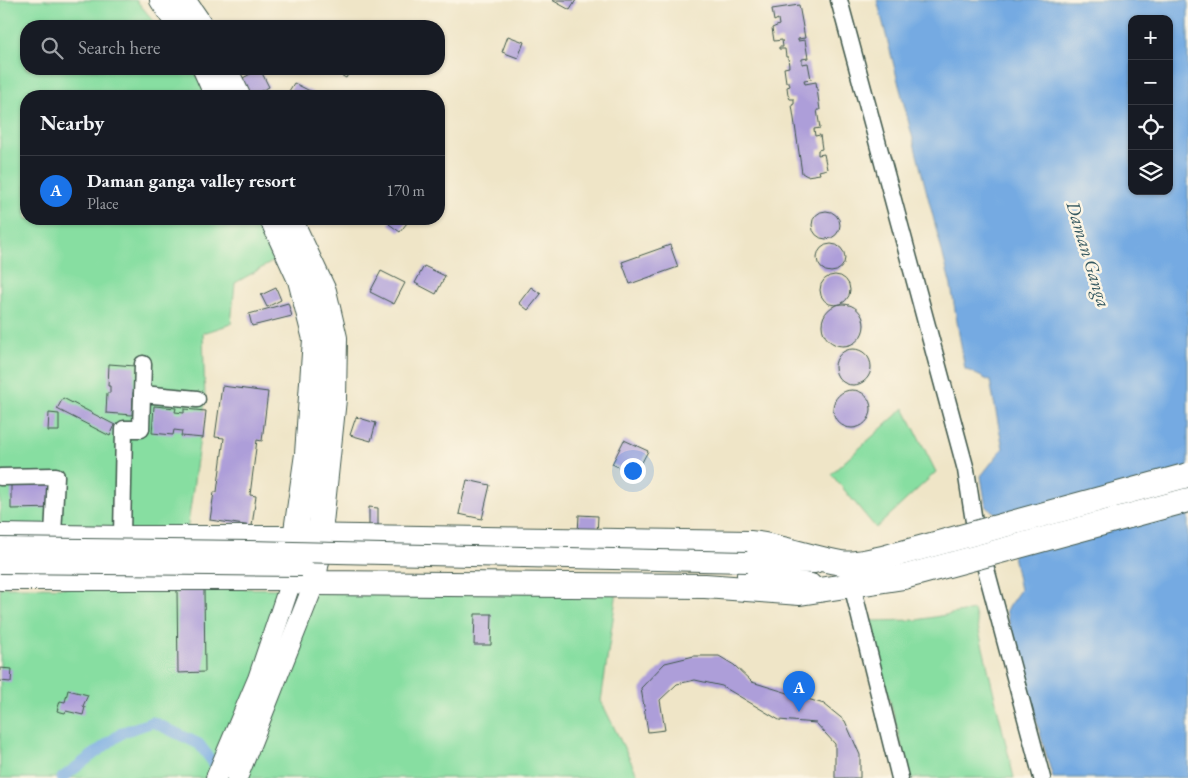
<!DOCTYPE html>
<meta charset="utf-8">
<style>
body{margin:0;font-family:"EB Garamond",serif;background:#242831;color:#f1f3f6}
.controls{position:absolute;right:15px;top:15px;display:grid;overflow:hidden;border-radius:10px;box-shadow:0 1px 4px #0004}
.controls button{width:45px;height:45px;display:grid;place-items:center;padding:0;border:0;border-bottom:1px solid #363941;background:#171b24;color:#f1f3f6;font:25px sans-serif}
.you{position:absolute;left:632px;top:470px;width:18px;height:18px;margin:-12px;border:4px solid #fff;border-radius:50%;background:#1a73e8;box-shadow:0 0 0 8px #1a73e833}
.badge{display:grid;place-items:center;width:32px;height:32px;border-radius:50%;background:#1a73e8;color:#fff;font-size:16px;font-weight:700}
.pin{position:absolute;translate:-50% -41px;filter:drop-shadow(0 1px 2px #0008)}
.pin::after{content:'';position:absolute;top:26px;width:18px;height:15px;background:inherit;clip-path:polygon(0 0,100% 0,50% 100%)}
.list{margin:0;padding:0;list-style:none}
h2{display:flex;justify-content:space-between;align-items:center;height:65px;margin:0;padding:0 20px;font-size:21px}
h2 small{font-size:16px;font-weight:400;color:#9ea1a6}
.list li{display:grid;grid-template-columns:32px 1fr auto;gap:15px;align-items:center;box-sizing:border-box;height:70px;padding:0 20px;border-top:1px solid #363941}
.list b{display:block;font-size:19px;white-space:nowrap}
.list p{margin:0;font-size:16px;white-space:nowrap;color:#9ea1a6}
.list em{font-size:16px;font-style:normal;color:#9ea1a6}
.icon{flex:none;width:28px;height:28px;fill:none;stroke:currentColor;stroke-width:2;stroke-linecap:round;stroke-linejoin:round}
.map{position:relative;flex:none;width:1188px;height:778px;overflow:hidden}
.search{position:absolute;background:#171b24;box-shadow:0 1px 4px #0004;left:20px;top:20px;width:425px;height:55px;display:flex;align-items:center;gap:12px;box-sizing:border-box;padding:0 18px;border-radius:20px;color:#9ea1a6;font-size:19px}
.panel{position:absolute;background:#171b24;box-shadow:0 1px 4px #0004;left:20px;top:90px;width:425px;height:135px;border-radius:20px}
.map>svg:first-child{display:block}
.green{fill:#87dea1;stroke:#538e6a}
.water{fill:#74aae2;stroke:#4a748b;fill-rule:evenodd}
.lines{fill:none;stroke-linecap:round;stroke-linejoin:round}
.canal{stroke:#74aae2;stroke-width:11}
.building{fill:#ad9ed9}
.minor-casing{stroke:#3e564a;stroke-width:19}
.major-casing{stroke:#3e564a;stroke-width:22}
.highway-casing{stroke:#3e564a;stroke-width:26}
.minor{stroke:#fff;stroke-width:16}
.major{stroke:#fff;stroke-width:20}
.highway{stroke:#fff;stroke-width:24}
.major-bridge-casing{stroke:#3e564a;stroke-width:22;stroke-linecap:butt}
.highway-bridge-casing{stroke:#3e564a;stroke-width:26;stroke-linecap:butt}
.major-bridge{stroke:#fff;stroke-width:20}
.highway-bridge{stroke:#fff;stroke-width:24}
.labels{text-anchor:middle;stroke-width:5;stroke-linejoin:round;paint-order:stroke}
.water-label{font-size:19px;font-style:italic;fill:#345860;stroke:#fcf5e5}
</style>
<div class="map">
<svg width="1188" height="778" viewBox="0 0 1188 778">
<rect width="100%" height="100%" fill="#fcf5e5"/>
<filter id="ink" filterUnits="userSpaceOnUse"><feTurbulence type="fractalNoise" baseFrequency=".02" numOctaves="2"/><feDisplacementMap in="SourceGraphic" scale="10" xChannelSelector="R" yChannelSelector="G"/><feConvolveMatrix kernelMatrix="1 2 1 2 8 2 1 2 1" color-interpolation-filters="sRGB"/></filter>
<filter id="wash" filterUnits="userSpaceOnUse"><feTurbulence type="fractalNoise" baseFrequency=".0096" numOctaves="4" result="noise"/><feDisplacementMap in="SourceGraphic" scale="20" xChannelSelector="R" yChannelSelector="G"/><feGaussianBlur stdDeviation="1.12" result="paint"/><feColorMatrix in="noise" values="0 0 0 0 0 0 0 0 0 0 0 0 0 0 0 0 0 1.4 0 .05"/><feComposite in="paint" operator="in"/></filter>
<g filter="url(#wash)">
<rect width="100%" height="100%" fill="#efe5c7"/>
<!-- green -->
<g class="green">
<polygon points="0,0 136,0 158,26 26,26 26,69 194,69 206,96 26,96 26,219 256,219 274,261 235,283 231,324 203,333 205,401 187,532 0,528"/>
<polygon points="904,408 936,472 876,528 831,474"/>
<polygon points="0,587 617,591 601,701 639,778 0,778"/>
<polygon points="974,610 1014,778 910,778 869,621 917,620"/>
</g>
<!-- water -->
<path class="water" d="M 877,0 L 1188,0 L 1188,778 L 1053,778 L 1018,657 L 1006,610 L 1020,590 L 1006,520 L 986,507 L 981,476 L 1003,448 L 990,381 L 965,369 L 951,286 ZM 1132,19 L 1169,19 L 1169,191 L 1132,191 Z"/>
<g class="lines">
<!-- canal -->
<polyline class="canal" points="62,778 123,732 153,722 199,744 221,773"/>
</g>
<g id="blocks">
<!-- building -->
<g class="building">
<polygon points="552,0 576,0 570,10"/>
<polygon points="799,5 805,38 798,39 798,41 805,40 808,58 802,59 802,64 808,63 811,79 804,80 805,84 816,82 820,110 817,110 820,128 814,129 815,136 820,135 822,149 818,150 818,155 824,154 827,169 819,171 820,174 807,176 802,173 792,105 794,104 794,99 790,99 788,95 787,87 790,86 789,82 786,82 784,68 789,67 788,57 786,57 785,49 779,49 779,47 783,47 782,40 774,41 772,28 779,25 778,19 774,21 772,9"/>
<polygon points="508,36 524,42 518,58 502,52"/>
<polygon points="260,69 269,87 251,96 247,96 239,80"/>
<polygon points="330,69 351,69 346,78"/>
<polygon points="294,83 316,94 315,96 286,96"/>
<circle cx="826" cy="225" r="14"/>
<polygon points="392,219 410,219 400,232 389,224"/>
<circle cx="831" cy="258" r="14"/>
<polygon points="670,245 678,267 630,284 622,262"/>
<polygon points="424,266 445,276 436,294 415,283"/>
<polygon points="381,271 405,283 394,304 370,292"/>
<circle cx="835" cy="290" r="15"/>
<polygon points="531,287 541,294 528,310 519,303"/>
<polygon points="276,288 281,300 267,307 261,295"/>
<polygon points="288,303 292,316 252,326 249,314"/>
<circle cx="843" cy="325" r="21"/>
<circle cx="853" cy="367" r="18"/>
<polygon points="109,364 135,366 132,415 106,413 107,393 110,393 110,386 108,386"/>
<polygon points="222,386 268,392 262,441 257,440 250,495 256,496 252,526 210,520 214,492 217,492 224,438 215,437"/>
<circle cx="852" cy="409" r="19"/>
<polygon points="63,398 115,425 110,436 57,409"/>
<polygon points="154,406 176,408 175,412 184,413 184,409 206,411 203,438 181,436 182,431 174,430 173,435 152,433"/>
<polygon points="49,413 59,414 59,431 48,431"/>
<polygon points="356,417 376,423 371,441 350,435"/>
<polygon points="624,440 648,451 639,468 642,470 639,477 612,464"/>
<polygon points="467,480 490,485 482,519 459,514"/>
<polygon points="11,483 57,483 57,508 11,509"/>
<polygon points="369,507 378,508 378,526 369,526"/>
<polygon points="579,515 598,516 597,535 578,534"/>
<polygon points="204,589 205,672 178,673 177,590"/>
<polygon points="475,614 492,614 491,645 474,645"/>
<polygon points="694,656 719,656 734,665 752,682 824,704 845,721 860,755 860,778 835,778 835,744 816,723 779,720 722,686 695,680 677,684 660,700 665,730 648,732 641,688 665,663"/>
<polygon points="0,668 12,669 11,682 0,681"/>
<polygon points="68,690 88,695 83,706 85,707 83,715 66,711 65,713 57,711 60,701 65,702"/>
</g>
</g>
</g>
<g filter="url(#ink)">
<use href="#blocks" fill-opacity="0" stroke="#3e564a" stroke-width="1"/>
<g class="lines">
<defs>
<g id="minor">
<polyline points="839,0 966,470 975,528 1042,778"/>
<polyline points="142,394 197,399"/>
<polyline points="0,477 56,476 53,535"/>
<polyline points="122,536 124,429 141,429 143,364"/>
<polyline points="852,585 900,778"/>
</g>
<g id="major">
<polyline points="0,534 122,536 295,536"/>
<polyline points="747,562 815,563"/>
<polyline points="747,575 811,584"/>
<polyline points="0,580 289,580 288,590 258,679 216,778"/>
<polyline points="237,778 312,589 313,583"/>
</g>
<g id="highway">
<polyline points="162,0 179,26"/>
<polyline points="183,0 201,26"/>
<polyline points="205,69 217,96"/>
<polyline points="225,69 238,96"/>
<polyline points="272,219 300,280 315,339 307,454 289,580 313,583 705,586 800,593 904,577"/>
<polyline points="290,219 324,291 335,338 334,399 317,561 313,583"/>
<path d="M 295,536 L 750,543 C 781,546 810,558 841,563 C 857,566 882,558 898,554"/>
</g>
</defs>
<!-- minor casing -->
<use href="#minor" class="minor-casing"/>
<!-- major casing -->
<use href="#major" class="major-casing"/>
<!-- highway casing -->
<use href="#highway" class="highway-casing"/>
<!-- minor -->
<use href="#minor" class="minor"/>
<!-- major -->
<use href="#major" class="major"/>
<!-- highway -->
<use href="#highway" class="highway"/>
<defs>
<g id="major-bridge">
<polyline points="0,548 249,551 747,562"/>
<polyline points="0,563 302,566"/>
</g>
<g id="highway-bridge">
<polyline points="898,554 1188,475"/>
<polyline points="904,577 1188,500"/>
</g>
</defs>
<!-- major-bridge casing -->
<use href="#major-bridge" class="major-bridge-casing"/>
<!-- highway-bridge casing -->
<use href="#highway-bridge" class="highway-bridge-casing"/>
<!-- major-bridge -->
<use href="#major-bridge" class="major-bridge"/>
<!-- highway-bridge -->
<use href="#highway-bridge" class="highway-bridge"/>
</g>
</g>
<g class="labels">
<!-- water labels -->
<g class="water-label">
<text transform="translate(1089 254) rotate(73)" y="7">Daman Ganga</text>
</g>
</g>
</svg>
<div class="controls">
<button>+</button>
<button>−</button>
<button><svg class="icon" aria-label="locate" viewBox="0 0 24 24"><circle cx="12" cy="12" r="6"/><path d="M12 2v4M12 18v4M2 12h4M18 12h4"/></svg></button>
<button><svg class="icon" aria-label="layers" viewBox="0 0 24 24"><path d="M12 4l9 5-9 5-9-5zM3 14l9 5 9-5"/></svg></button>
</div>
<div class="you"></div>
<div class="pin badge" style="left:799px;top:712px">A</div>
<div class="search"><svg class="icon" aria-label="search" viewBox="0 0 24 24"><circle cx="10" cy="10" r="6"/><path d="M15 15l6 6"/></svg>Search here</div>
<section class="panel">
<h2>Nearby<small></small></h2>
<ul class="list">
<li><span class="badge">A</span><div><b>Daman ganga valley resort</b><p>Place</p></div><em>170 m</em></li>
</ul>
</section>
</div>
